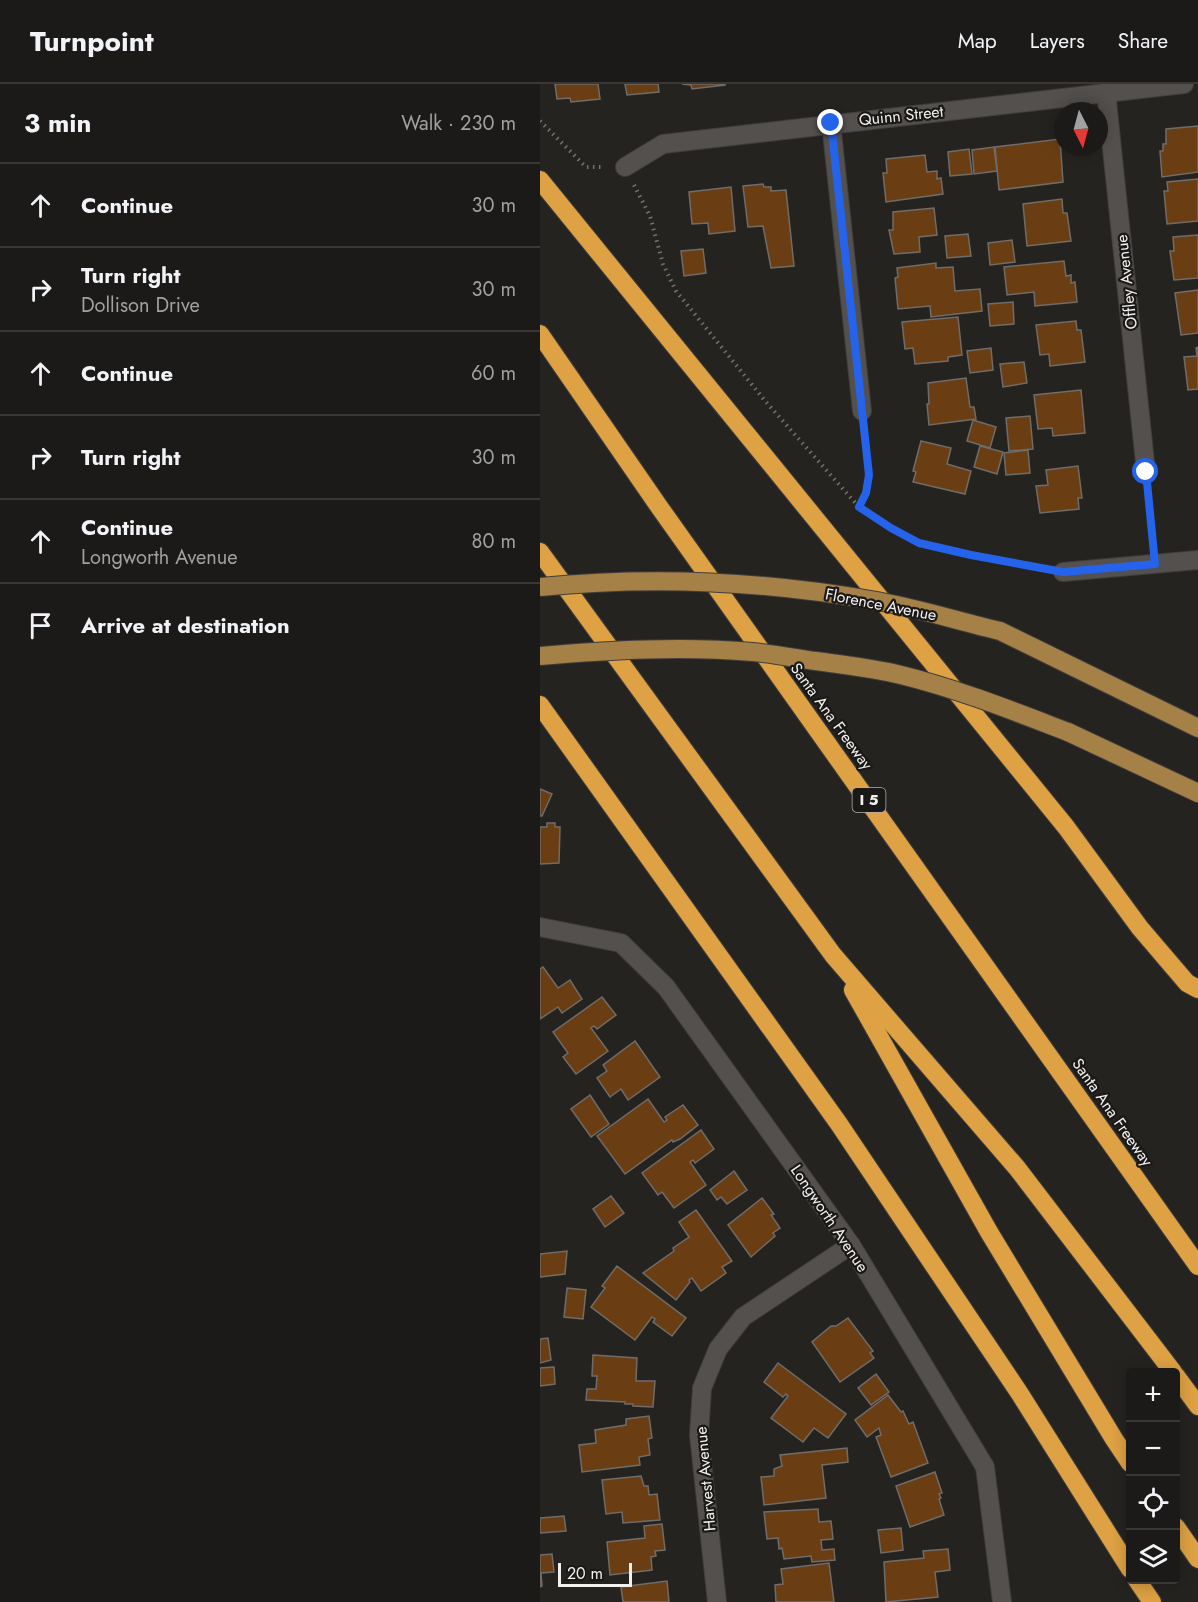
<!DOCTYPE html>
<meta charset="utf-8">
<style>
body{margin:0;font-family:Jost,sans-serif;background:#292725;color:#f1f3f6}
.controls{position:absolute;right:18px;bottom:18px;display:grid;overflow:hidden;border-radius:6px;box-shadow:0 3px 15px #0003}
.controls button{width:54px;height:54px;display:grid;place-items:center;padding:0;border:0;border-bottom:2px solid #3a3837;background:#1c1a18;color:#f1f3f6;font:30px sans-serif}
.compass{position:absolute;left:514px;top:18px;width:54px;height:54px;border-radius:50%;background:#1c1a18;box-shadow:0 3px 15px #0003;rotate:174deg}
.scale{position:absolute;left:18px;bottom:15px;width:74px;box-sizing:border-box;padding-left:6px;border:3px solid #f3f1ef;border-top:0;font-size:16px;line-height:21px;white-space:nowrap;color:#f3f1ef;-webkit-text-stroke:4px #1b1917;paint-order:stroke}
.stop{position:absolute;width:18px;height:18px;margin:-14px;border:4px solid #2563eb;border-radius:50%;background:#fff}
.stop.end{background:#2563eb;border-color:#fff;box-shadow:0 2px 6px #0008}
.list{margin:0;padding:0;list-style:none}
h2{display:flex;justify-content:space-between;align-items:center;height:78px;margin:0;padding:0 24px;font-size:26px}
h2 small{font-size:20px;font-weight:400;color:#a0a1a2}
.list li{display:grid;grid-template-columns:39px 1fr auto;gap:18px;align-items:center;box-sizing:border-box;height:84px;padding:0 24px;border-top:2px solid #3a3837}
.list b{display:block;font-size:22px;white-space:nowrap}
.list p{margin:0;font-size:20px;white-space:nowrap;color:#a0a1a2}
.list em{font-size:20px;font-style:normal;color:#a0a1a2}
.icon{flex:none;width:33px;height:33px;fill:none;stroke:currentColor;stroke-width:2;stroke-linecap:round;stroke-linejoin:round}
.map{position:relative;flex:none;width:658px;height:1518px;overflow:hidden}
header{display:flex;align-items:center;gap:36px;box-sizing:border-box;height:84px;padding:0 30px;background:#1c1a18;border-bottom:2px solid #3a3837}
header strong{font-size:28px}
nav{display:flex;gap:33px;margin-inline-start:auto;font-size:21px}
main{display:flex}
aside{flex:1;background:#1c1a18}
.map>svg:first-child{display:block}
.building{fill:#6a3e12;stroke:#6f6c69;stroke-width:1.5}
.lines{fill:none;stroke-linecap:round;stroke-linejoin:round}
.minor-casing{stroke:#403e3c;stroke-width:20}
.primary-casing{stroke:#403e3c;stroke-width:20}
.motorway-casing{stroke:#403e3c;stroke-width:20}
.path{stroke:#757370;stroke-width:4;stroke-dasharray:1.5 4.5;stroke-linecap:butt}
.minor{stroke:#53504e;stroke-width:18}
.primary{stroke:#a68147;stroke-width:18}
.motorway{stroke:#dea143;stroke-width:18}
.primary-bridge-casing{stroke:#403e3c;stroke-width:20;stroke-linecap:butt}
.primary-bridge{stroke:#a68147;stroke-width:18}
.route{stroke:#2563eb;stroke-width:8}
.labels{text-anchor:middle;stroke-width:4.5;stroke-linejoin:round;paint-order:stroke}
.shield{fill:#1b1917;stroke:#b2b0ae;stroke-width:1.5}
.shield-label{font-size:15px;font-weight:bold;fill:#f3f1ef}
.street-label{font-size:16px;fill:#f3f1ef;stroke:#1b1917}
</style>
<header>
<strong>Turnpoint</strong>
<nav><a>Map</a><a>Layers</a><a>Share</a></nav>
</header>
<main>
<aside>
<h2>3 min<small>Walk · 230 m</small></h2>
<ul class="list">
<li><svg class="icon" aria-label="ahead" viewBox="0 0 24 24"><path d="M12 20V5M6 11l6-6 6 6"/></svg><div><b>Continue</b></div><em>30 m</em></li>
<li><svg class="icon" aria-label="right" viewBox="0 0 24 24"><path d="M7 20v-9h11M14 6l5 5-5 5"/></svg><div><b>Turn right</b><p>Dollison Drive</p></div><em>30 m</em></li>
<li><svg class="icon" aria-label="ahead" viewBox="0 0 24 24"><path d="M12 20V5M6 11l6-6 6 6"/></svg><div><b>Continue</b></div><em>60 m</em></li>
<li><svg class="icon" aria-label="right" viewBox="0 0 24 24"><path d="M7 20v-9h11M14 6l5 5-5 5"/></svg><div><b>Turn right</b></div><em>30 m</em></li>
<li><svg class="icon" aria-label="ahead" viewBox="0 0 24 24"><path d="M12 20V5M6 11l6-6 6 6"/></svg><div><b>Continue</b><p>Longworth Avenue</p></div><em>80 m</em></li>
<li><svg class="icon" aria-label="arrive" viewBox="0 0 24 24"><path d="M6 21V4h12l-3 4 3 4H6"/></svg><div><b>Arrive at destination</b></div></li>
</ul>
</aside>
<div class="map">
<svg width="658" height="1518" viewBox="0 0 658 1518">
<rect width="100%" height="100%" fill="#252320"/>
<!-- building -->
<g class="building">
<polygon points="15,0 58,0 60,15 31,18 30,14 17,15"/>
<polygon points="85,0 118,0 119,8 87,11"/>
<polygon points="142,0 185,0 185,1 152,5 151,1"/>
<polygon points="658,42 658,88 622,93 620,67 623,67 623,60 626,60 626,45"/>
<polygon points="520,55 523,98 459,106 455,63"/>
<polygon points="454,63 457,87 434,90 432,66"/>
<polygon points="429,65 432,90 410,92 408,68"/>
<polygon points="385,71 387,88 397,87 397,95 401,94 403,110 346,118 343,89 347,89 346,75"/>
<polygon points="658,95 658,137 627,140 624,107 628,107 627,98"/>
<polygon points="223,100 224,103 231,103 231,107 246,106 254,182 231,184 223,142 208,143 203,102"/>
<polygon points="191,103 195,147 169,150 168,139 152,140 149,108"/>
<polygon points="522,115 523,129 527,129 531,157 487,162 483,120"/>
<polygon points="394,124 397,151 379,153 380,168 354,170 349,146 353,146 353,128"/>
<polygon points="428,150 431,172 407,174 405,152"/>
<polygon points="658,151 658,194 634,196 630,167 634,167 633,153"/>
<polygon points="472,156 475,178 450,181 448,159"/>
<polygon points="163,165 166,189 144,192 141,167"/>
<polygon points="524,177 526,192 531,191 531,199 535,198 537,218 495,222 494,208 467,211 464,183"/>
<polygon points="396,179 396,184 413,183 415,207 440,205 442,227 391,233 390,222 358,225 355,194 358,193 357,184"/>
<polygon points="658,206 658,249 641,251 635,209"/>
<polygon points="473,218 474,240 450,242 448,220"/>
<polygon points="418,233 422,271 408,273 408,277 375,280 373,264 365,265 362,238"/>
<polygon points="536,237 537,246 541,246 545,278 510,282 509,270 500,271 496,241"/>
<polygon points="658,263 658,305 648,306 644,273 657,272 656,264"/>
<polygon points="451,264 453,286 430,289 427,267"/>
<polygon points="484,278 487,299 463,303 460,280"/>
<polygon points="426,294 430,323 434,323 436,335 389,341 387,320 389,320 388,299"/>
<polygon points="541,306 545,349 513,352 512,344 498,345 494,311"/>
<polygon points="490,332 493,365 469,367 466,334"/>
<polygon points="433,336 456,343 450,364 427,357"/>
<polygon points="381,357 411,364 407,380 431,387 425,410 373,398 376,388 373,387"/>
<polygon points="440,362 463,368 457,390 434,383"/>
<polygon points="488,366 490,389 466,391 464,369"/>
<polygon points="538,382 542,414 538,414 539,425 500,429 496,402 508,401 506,386"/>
<polygon points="0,705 12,710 2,732 0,732"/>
<polygon points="7,739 15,739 15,743 20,743 19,779 0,780 0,743 7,743"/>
<polygon points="3,883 18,904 30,896 42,915 22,929 18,923 0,935 0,885"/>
<polygon points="62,913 76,931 57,945 54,942 51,944 68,967 36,990 23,973 28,969 13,948"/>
<polygon points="95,957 120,993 88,1016 81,1005 70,1013 57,994 67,987 63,981"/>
<polygon points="50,1011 69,1040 51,1053 31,1025"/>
<polygon points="108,1015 124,1038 127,1036 125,1033 143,1021 158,1041 140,1055 133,1058 132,1056 85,1090 57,1052"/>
<polygon points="161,1046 174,1065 155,1079 153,1076 150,1078 166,1101 134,1124 122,1108 118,1111 102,1089"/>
<polygon points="194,1087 207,1106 187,1120 181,1113 177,1116 170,1106"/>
<polygon points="71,1112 84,1129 65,1143 53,1125"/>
<polygon points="222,1114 234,1130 231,1131 240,1144 233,1149 235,1152 211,1173 188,1141"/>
<polygon points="156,1126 192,1177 182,1183 186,1189 161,1207 152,1194 149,1196 150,1198 136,1216 103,1189 134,1167 133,1164 149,1153 139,1138"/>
<polygon points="27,1167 25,1190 0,1193 0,1170"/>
<polygon points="77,1182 146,1234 132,1252 113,1238 115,1235 112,1233 95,1256 51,1223 65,1204 62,1202"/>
<polygon points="27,1204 46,1206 43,1235 24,1233"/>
<polygon points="308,1234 333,1267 330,1269 334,1274 300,1298 272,1258 291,1242 296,1242"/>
<polygon points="8,1254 11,1276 0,1279 0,1255"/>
<polygon points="53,1271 97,1274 96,1297 115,1297 113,1323 93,1322 93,1320 85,1320 85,1318 46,1316 47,1305 56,1305 57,1292 52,1292"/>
<polygon points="238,1279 306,1330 288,1354 274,1344 263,1358 231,1334 248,1312 246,1310 243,1313 224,1298"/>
<polygon points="14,1283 15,1300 0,1302 0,1284"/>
<polygon points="336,1290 349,1308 331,1321 318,1304"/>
<polygon points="348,1311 361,1328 363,1327 369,1340 373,1338 388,1379 351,1393 336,1353 341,1351 339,1344 327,1353 315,1336"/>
<polygon points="109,1332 112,1354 108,1355 110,1371 99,1373 100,1381 42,1388 39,1361 56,1359 55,1346 86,1341 86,1335"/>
<polygon points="307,1364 308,1378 282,1381 286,1414 224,1421 221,1393 234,1392 234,1385 242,1382 240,1371"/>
<polygon points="395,1388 402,1409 399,1410 401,1414 399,1415 404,1431 370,1443 356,1402"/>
<polygon points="101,1392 104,1402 108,1402 109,1411 117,1410 120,1436 83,1439 82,1428 66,1430 62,1396"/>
<polygon points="278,1425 279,1438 291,1437 293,1455 281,1456 282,1466 294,1465 295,1476 272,1478 271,1472 244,1475 242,1464 239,1465 238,1454 227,1455 224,1428"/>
<polygon points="24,1432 26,1447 0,1449 0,1434"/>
<polygon points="122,1440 125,1466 115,1467 116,1472 111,1473 112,1486 70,1491 67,1458 105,1454 104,1442"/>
<polygon points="361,1444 363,1466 341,1469 338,1446"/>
<polygon points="408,1465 410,1486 395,1488 398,1513 346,1518 344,1478 384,1474 383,1467"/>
<polygon points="12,1470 14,1488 1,1489 2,1502 0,1503 0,1471"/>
<polygon points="289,1479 294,1518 236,1518 235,1501 243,1500 241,1485"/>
<polygon points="127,1497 129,1518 83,1518 81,1503"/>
</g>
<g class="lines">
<defs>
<g id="minor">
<polyline points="566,8 606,388"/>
<polyline points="291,39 322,327"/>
<polyline points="85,83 123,60 644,0"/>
<polyline points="523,488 658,476"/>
<polyline points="0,843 81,859 126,903 311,1161 445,1383 462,1518"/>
<polyline points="177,1518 159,1351 162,1304 178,1265 203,1233 311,1161"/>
</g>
<g id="primary">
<polyline points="460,547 658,644"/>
<polyline points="528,648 658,709"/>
</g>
<g id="motorway">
<polyline points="0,96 526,743 600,844 647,899 658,905"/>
<polyline points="0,250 120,424 658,1182"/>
<polyline points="0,468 293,871 477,1084 633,1288"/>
<polyline points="0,621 299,1040 480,1310 590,1485"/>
<polyline points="313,906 449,1148 574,1355 590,1379"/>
<polyline points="636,1292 658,1322"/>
<polyline points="636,1443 658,1475"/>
<polyline points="597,1496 612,1518"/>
</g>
</defs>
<!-- minor casing -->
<use href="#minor" class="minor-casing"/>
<!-- primary casing -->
<use href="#primary" class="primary-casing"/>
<!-- motorway casing -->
<use href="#motorway" class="motorway-casing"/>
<!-- path -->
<g class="path">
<polyline points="0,37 46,83 64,83"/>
<polyline points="94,101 110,132 123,180 136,207 226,318 319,423 351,445 379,459 504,484"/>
<polyline points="608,407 613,459"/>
<path d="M 319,423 C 332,397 327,373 324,345"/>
</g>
<!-- minor -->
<use href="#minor" class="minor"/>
<!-- primary -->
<use href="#primary" class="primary"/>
<!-- motorway -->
<use href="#motorway" class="motorway"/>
<defs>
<g id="primary-bridge">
<path d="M 0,503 C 111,492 222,497 331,516 C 375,523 417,537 460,547"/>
<path d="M 0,572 C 71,566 142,562 213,568 C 234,570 255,574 276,577 C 304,581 333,584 361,591 C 418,605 473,627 528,648"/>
</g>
</defs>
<!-- primary-bridge casing -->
<use href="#primary-bridge" class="primary-bridge-casing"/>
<!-- primary-bridge -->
<use href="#primary-bridge" class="primary-bridge"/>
</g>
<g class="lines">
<!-- route -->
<polyline class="route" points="291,39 329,391 326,409 319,423 351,444 379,459 431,471 523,488 615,480 606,388"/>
</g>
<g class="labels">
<!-- shield labels -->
<rect class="shield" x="312.5" y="704" width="33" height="24" rx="4.5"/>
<g class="shield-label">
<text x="329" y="721">I 5</text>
</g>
<!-- street labels -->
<g class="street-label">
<text transform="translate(361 31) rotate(-6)" y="6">Quinn Street</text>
<text transform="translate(586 198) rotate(-96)" y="6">Offley Avenue</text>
<text transform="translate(341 520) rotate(11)" y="6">Florence Avenue</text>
<text transform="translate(292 632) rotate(54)" y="6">Santa Ana Freeway</text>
<text transform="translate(573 1028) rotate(55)" y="6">Santa Ana Freeway</text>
<text transform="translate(290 1134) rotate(56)" y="6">Longworth Avenue</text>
<text transform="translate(165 1395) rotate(-95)" y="6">Harvest Avenue</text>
</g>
</g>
</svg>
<div class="controls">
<button>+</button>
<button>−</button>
<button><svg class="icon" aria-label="locate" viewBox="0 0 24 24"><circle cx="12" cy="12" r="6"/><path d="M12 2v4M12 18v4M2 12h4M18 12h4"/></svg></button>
<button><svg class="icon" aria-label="layers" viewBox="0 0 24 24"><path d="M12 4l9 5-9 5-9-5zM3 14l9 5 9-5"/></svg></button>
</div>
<svg class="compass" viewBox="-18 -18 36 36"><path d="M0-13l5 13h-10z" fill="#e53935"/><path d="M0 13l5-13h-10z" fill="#a0a1a2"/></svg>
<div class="scale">20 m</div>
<div class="stop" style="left:606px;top:388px"></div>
<div class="stop end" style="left:291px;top:39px"></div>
</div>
</main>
